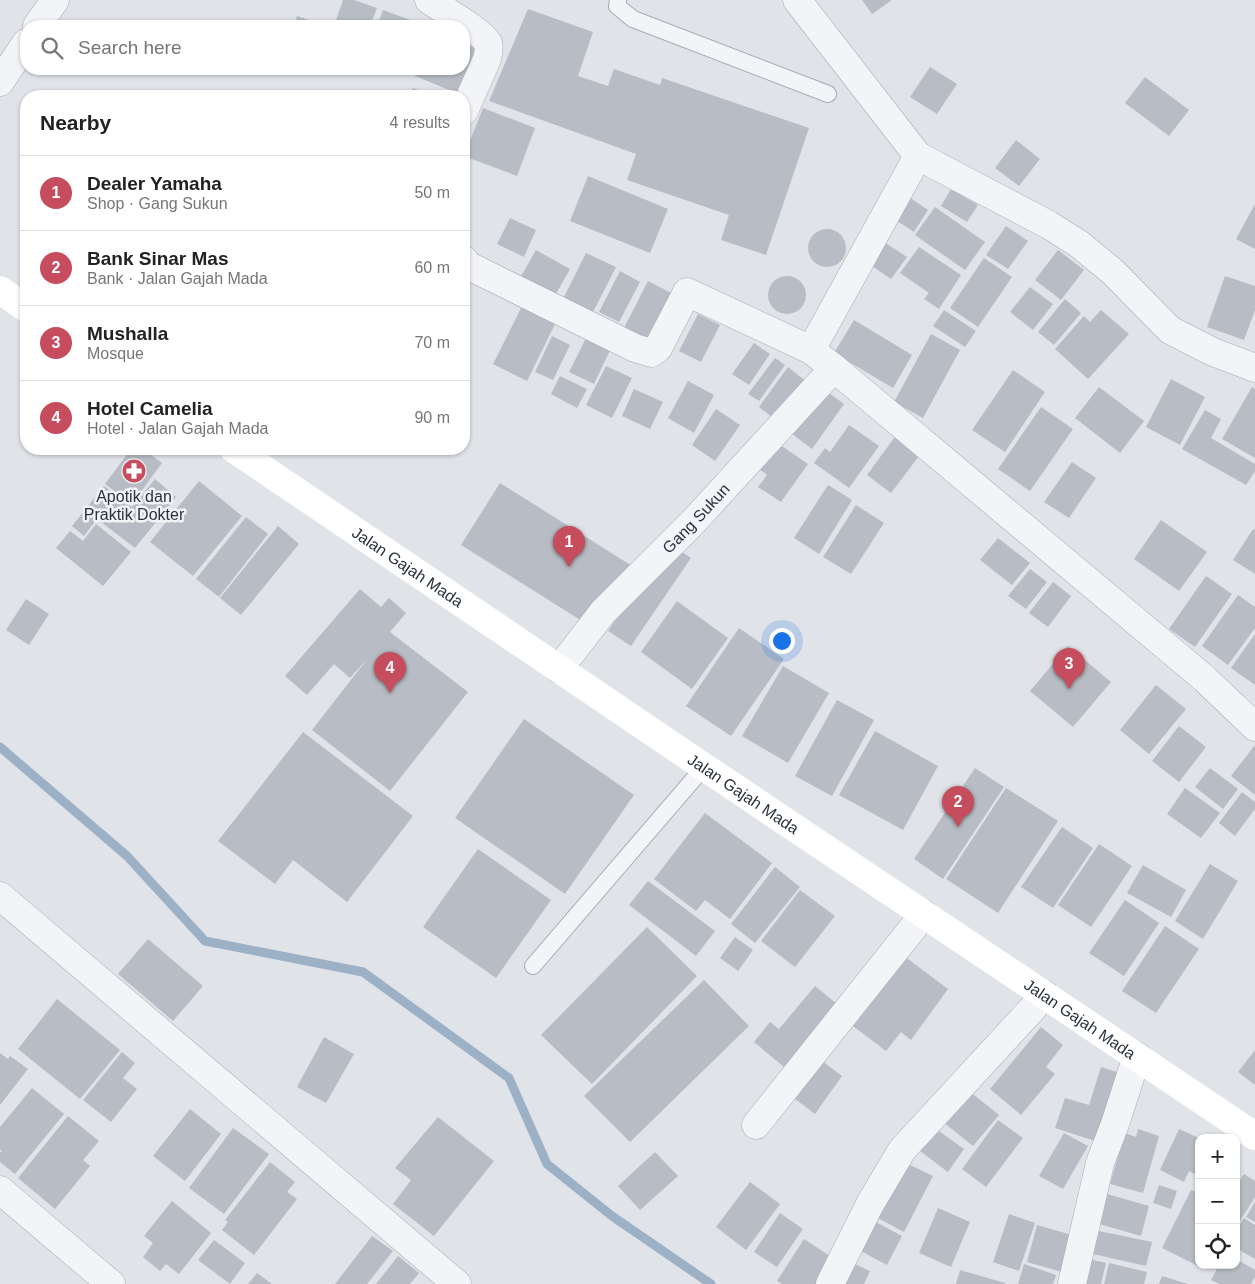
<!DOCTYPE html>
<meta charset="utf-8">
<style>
body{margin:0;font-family:Helvetica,sans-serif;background:#f2f2f2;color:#222}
.controls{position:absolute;right:15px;bottom:15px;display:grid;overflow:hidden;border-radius:10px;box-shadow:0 1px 4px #0004}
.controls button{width:45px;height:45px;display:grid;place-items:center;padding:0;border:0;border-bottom:1px solid #e0e0e0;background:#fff;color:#222;font:25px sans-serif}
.you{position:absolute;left:781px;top:640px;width:18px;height:18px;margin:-12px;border:4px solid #fff;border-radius:50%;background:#1a73e8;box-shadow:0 0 0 8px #1a73e833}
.badge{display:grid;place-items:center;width:32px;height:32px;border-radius:50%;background:#c64d5d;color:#fff;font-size:16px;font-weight:700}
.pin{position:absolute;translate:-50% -41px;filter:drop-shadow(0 1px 2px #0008)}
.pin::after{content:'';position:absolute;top:26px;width:18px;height:15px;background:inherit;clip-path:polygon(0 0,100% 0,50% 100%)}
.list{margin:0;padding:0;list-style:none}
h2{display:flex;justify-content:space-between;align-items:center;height:65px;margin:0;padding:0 20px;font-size:21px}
h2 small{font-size:16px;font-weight:400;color:#767676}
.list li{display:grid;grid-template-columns:32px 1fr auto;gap:15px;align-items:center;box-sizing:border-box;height:75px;padding:0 20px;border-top:1px solid #e0e0e0}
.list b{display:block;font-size:19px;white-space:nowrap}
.list p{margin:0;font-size:16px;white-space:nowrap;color:#767676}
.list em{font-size:16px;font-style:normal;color:#767676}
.icon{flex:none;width:28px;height:28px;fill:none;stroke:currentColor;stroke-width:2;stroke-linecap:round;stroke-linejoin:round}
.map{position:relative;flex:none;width:1255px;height:1284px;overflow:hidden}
.search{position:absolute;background:#fff;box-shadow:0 1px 4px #0004;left:20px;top:20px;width:450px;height:55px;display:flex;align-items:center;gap:12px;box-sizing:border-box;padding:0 18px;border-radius:20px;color:#767676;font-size:19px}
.panel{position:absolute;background:#fff;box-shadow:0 1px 4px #0004;left:20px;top:90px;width:450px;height:365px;border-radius:20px}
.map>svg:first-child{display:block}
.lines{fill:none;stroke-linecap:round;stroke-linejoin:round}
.stream{stroke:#9db1c6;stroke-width:9}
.building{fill:#b8bdc5}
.lane-casing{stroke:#a6aab2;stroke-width:18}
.street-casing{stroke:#a6aab2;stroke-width:29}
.lane{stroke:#f3f4f7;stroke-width:16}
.street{stroke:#f3f4f7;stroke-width:28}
.secondary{stroke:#fff;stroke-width:28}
.labels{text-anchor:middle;stroke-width:5;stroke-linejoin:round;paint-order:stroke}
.poi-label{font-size:16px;fill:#2a313f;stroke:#f0f2f6}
.street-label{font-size:16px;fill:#2a313f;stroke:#f0f2f6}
</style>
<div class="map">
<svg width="1255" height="1284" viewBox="0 0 1255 1284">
<rect width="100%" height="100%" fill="#e0e3e8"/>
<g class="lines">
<!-- stream -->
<polyline class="stream" points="0,747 127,856 205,941 363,972 509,1078 547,1164 612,1216 711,1284"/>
</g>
<!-- building -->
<g class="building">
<polygon points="343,0 354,0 377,8 370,26 334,26"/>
<polygon points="862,0 892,0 872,14"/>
<polygon points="528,9 593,32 578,76 608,86 614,69 660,85 662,78 809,128 766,255 721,240 729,215 627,180 636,154 489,101"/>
<polygon points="383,10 424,25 424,26 377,26"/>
<polygon points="297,16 324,25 323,26 294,26"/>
<polygon points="464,35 469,37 466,44 478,50 459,94 415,76 418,69 464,69"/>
<polygon points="930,67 957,84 937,114 910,97"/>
<polygon points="1145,77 1189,110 1169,136 1125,103"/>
<polygon points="413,88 434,96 410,96"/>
<polygon points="483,108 535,128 517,176 464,156"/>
<polygon points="1016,140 1040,159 1019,186 995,168"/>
<polygon points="588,176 668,209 650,253 570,221"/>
<polygon points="951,189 978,205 967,222 941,206"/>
<polygon points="906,195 928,210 914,232 891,217"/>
<polygon points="1255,204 1255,249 1236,239"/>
<polygon points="935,207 985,242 965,270 915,235"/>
<polygon points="510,218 536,230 524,257 497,244"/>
<polygon points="1006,226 1028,241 1008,269 986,255"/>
<circle cx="827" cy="248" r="19"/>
<polygon points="884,242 907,257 891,279 869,264"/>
<polygon points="919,247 961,275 939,309 924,299 929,293 900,273"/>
<polygon points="536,250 570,269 553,299 519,280"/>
<polygon points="1058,250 1084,270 1061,300 1035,280"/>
<polygon points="586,253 616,267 591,316 562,301"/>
<polygon points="984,258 1012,277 978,327 950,308"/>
<polygon points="620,271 640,282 619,322 599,312"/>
<circle cx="787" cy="295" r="19"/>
<polygon points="1225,276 1255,286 1255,310 1244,340 1207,327"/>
<polygon points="648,281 677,296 653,345 623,330"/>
<polygon points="1030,287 1053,304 1033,330 1010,312"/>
<polygon points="1065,299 1081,313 1054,345 1038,332"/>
<polygon points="522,306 556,322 527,381 493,364"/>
<polygon points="944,310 976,331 965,347 933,326"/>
<polygon points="1101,310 1129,334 1088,379 1055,349 1084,316 1090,322"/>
<polygon points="698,314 720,325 701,362 679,351"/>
<polygon points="854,320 912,355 893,388 834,353"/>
<polygon points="588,334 612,346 594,384 569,372"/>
<polygon points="931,334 960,350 923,418 894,402"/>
<polygon points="552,336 570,345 553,380 535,372"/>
<polygon points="754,343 770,354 749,385 732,374"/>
<polygon points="775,358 785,365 759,401 748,394"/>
<polygon points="606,366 632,378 612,418 586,405"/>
<polygon points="788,367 807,382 777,421 759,407"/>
<polygon points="1013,370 1045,392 1005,452 972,430"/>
<polygon points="560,376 587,389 577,408 551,394"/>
<polygon points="1171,379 1205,397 1180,445 1146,427"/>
<polygon points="688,381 714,395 694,433 668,418"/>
<polygon points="815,383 844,404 812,449 783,427"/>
<polygon points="1099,387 1144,421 1120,453 1075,418"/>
<polygon points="1252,387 1255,389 1255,458 1222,439"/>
<polygon points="634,389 663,402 650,429 622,416"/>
<polygon points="1041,407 1073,429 1030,491 998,469"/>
<polygon points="716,409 740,425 715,461 692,445"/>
<polygon points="1205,410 1221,419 1211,438 1255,464 1255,471 1246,485 1182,449"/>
<polygon points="849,425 879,446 849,488 814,463 825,448 830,452"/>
<polygon points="897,434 922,452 891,493 867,475"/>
<polygon points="776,442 808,464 781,502 758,487 767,475 758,468"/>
<polygon points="131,449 143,449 162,463 132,504 105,484"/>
<polygon points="1072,462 1096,478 1069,518 1044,502"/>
<polygon points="155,479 176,497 135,548 97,519 84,536 72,526 104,486 132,507"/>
<polygon points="199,481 242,516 193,576 150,542"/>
<polygon points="500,483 640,571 601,633 461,545"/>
<polygon points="828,485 852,500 819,554 794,538"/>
<polygon points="856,505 884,523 851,574 823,557"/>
<polygon points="246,517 268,534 219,597 196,579"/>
<polygon points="1161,520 1207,552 1179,591 1134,559"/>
<polygon points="96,524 131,552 103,586 56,548 70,531 83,541"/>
<polygon points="278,526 299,544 241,615 220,598"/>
<polygon points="1253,529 1255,530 1255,574 1233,560"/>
<polygon points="998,538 1030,563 1012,585 980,560"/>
<polygon points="667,542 691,558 631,646 608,631"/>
<polygon points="1030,569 1047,582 1026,609 1008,596"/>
<polygon points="1206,576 1232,594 1195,647 1169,629"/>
<polygon points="1053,582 1071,596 1048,627 1029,613"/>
<polygon points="360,589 381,607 389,598 406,613 390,632 468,692 390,791 312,730 368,658 350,678 334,664 307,695 285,676"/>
<polygon points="1238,595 1255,607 1255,628 1228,665 1202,646"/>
<polygon points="26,599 49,614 29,645 6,630"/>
<polygon points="677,601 728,638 692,689 641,652"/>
<polygon points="739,628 784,659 731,736 686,706"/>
<polygon points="1255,634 1255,685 1231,668"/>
<polygon points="1068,646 1111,682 1073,727 1030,691"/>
<polygon points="783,666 829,693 788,763 742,736"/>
<polygon points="1156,685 1186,709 1149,754 1120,730"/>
<polygon points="837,700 874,720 832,796 795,776"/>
<polygon points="524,719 634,795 565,894 455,818"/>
<polygon points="1179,726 1206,747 1179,782 1152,761"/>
<polygon points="875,731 938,766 903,830 839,795"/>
<polygon points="303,732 413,816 347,902 293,860 275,884 218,841"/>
<polygon points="1255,745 1255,795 1231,776"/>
<polygon points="975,768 1004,787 943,879 914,859"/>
<polygon points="1210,768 1238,789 1223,809 1195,787"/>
<polygon points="1006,788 1058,821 998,913 946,879"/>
<polygon points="1185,788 1220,813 1201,838 1167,814"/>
<polygon points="1242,792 1255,802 1255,809 1235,836 1219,823"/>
<polygon points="705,813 772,863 730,919 705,900 696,911 654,879"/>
<polygon points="1062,827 1093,848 1053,908 1021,887"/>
<polygon points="1099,844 1132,866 1091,927 1058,905"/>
<polygon points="478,849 551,900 496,978 423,927"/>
<polygon points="1210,864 1238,881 1203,939 1175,921"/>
<polygon points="1143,865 1186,890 1171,917 1127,893"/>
<polygon points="775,867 800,887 755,943 731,924"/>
<polygon points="648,881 715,931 696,956 629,905"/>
<polygon points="800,890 835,916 795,967 761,941"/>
<polygon points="1125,900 1159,923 1124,976 1089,953"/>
<polygon points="1165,926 1199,949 1156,1013 1122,991"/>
<polygon points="647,927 697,976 592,1084 541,1035"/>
<polygon points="735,937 753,950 738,971 720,958"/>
<polygon points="148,939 203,986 173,1021 118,974"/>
<polygon points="904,956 948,989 911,1040 901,1032 886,1051 853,1026"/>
<polygon points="704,980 749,1026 630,1142 584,1096"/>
<polygon points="815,986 842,1008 790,1072 754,1042 770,1022 779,1029"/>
<polygon points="57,999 120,1050 80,1099 18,1049"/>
<polygon points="1041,1027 1063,1045 1046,1067 1055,1074 1021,1115 990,1089"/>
<polygon points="324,1037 354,1054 326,1103 297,1087"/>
<polygon points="1255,1050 1255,1085 1238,1072"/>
<polygon points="122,1052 135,1063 123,1078 137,1089 111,1122 83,1100"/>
<polygon points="0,1053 8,1059 10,1056 28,1069 0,1105"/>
<polygon points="821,1060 842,1076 815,1114 794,1098"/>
<polygon points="1101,1067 1126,1075 1104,1144 1055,1128 1065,1098 1089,1105"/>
<polygon points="964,1087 999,1115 973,1146 938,1118"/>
<polygon points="32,1088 64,1114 15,1174 0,1162 0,1153 2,1151 0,1150 0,1127"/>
<polygon points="190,1109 221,1134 185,1181 153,1156"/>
<polygon points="68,1116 99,1141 83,1160 90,1166 55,1209 18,1178"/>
<polygon points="438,1117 494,1161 434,1236 393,1204 411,1180 395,1168"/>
<polygon points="998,1120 1023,1138 986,1187 962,1169"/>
<polygon points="932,1126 964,1149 948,1172 916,1148"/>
<polygon points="233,1128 269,1154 224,1214 189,1188"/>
<polygon points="1138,1129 1159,1136 1143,1193 1110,1184 1125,1133 1136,1137"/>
<polygon points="1179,1129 1199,1138 1199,1176 1189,1171 1184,1182 1160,1170"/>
<polygon points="1064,1133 1088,1146 1063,1189 1039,1176"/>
<polygon points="655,1152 678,1176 640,1210 618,1186"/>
<polygon points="900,1160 933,1176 904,1232 872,1215"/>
<polygon points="270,1162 295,1182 287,1192 297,1199 254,1255 222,1230 228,1222 225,1220"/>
<polygon points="1244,1174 1255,1181 1255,1197 1238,1224 1236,1223 1236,1187"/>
<polygon points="750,1182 780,1204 746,1250 716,1227"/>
<polygon points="1159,1185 1177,1191 1171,1209 1153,1203"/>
<polygon points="1191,1190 1199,1193 1199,1265 1203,1265 1202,1268 1162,1248"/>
<polygon points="1100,1192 1149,1206 1141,1236 1092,1222"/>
<polygon points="172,1201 211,1233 179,1274 166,1264 160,1271 143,1257 153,1243 144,1236"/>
<polygon points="1255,1202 1255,1222 1246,1217"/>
<polygon points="938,1208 970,1222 951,1267 919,1253"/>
<polygon points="780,1213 803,1229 777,1267 754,1252"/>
<polygon points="1009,1214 1035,1223 1019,1271 993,1262"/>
<polygon points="1244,1218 1255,1225 1255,1259 1236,1248 1236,1230"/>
<polygon points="870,1219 902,1236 887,1265 855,1248"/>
<polygon points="1037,1225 1079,1237 1069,1274 1027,1262"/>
<polygon points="1099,1231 1152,1242 1146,1266 1093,1254"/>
<polygon points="372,1236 393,1251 367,1284 335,1284"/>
<polygon points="804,1239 833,1258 816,1284 782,1284 777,1281"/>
<polygon points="214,1240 245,1263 230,1284 198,1260"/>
<polygon points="398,1256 419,1273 410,1284 376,1284"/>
<polygon points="1085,1258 1106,1263 1101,1284 1079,1284"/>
<polygon points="1236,1259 1255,1270 1255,1277 1251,1284 1219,1284 1211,1280 1219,1265 1236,1265"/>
<polygon points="846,1260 870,1271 864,1284 835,1284"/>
<polygon points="1109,1263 1147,1272 1144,1284 1104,1284"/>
<polygon points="1024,1264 1056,1275 1053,1284 1018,1284"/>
<polygon points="960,1270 1005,1283 1005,1284 956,1284"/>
<polygon points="257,1273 272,1284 248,1284"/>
<polygon points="1162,1276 1188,1284 1159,1284"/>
</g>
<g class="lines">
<defs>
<g id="lane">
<polyline points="618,0 617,6 633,19 828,94"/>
<polyline points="533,966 704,767"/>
</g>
<g id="street">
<path d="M 429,0 C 442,9 481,31 488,43 C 490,48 488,54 487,59 L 464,111"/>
<polyline points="797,0 918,156 1049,225 1079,244 1113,272 1170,330 1213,352 1255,368"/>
<polyline points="37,26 55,0"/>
<polyline points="0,82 26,43"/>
<polyline points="918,156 811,350 834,368 1205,679 1255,727"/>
<polyline points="464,260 467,265 635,348 651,353 658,348 687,292 811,350"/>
<path id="s1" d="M 559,669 L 603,612 L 694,521 L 834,368"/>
<polyline points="0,896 457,1284"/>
<polyline points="756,1125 924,914"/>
<polyline points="0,1190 111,1284"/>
<polyline points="830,1284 870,1204 902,1150 1045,995"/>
<polyline points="1072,1284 1100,1163 1115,1124 1137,1056"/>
</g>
</defs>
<!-- lane casing -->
<use href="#lane" class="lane-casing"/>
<!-- street casing -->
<use href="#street" class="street-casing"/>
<!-- lane -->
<use href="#lane" class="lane"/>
<!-- street -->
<use href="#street" class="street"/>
<!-- secondary -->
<g class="secondary">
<polyline points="0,290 26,308"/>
<path id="s2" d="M 234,449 L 704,767 L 1255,1136"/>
</g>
</g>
<!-- icons -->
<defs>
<symbol id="pharmacy-disc" viewBox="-11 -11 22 22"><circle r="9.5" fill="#c64d5d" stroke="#f0f2f6"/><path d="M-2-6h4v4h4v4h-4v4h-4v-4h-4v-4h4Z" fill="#fff"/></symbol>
</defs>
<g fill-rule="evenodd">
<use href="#pharmacy-disc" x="120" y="457" width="28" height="28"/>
</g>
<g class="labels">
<!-- poi labels -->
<g class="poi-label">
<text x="134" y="502">Apotik dan<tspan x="134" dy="18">Praktik Dokter</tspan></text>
</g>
<!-- street labels -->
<g class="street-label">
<text dy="6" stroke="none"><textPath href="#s1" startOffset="204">Gang Sukun</textPath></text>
<text dy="6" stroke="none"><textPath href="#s2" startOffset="210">Jalan Gajah Mada</textPath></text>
<text dy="6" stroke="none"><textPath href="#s2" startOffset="615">Jalan Gajah Mada</textPath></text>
<text dy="6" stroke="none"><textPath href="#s2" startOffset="1020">Jalan Gajah Mada</textPath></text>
</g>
</g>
</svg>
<div class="controls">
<button>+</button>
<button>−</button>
<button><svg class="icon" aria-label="locate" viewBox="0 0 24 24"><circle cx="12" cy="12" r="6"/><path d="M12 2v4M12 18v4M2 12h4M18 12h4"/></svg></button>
</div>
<div class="you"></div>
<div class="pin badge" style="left:569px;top:567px">1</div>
<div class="pin badge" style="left:958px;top:827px">2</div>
<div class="pin badge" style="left:1069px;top:689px">3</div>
<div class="pin badge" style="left:390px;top:693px">4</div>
<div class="search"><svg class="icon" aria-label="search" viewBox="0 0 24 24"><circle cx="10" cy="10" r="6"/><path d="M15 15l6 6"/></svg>Search here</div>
<section class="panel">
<h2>Nearby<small>4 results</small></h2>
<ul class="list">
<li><span class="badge">1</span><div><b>Dealer Yamaha</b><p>Shop · Gang Sukun</p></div><em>50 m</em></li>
<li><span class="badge">2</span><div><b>Bank Sinar Mas</b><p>Bank · Jalan Gajah Mada</p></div><em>60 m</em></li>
<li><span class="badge">3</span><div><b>Mushalla</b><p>Mosque</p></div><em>70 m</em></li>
<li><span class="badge">4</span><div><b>Hotel Camelia</b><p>Hotel · Jalan Gajah Mada</p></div><em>90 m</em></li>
</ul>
</section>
</div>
